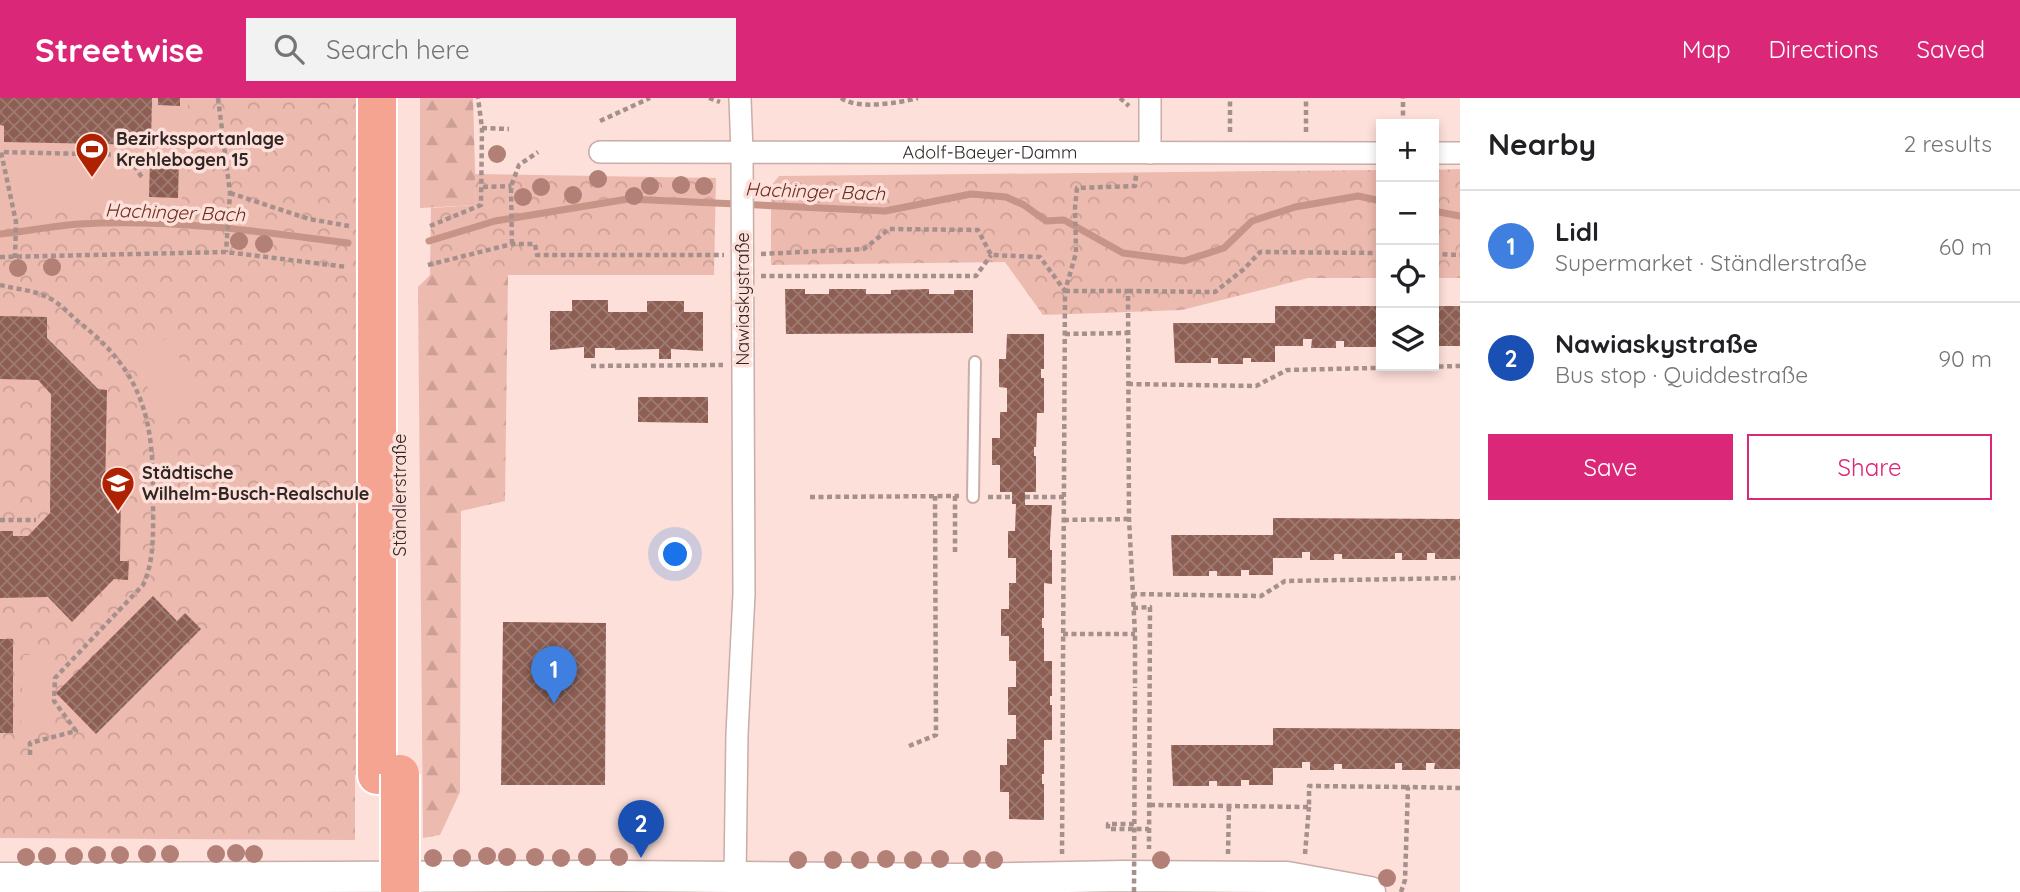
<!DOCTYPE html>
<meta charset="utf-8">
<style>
body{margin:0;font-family:Quicksand,sans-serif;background:#f2f2f2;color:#202124}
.controls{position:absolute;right:21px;top:21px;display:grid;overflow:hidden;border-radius:0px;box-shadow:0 4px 10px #0003}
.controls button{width:63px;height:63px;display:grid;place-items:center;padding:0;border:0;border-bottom:2px solid #e0e0e0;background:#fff;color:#202124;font:35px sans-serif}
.you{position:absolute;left:676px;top:457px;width:24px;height:24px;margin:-18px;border:5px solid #fff;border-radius:50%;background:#1a73e8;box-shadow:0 0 0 10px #1a73e833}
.badge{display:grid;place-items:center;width:46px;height:46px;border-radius:50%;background:#db2777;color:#fff;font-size:23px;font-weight:700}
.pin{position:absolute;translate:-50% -58px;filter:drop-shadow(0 2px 4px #0008)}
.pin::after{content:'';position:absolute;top:37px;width:24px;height:21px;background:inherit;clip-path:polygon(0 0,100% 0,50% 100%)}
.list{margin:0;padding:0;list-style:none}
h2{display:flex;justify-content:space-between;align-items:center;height:91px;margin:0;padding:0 28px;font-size:30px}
h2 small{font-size:23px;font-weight:400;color:#757577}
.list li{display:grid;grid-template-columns:46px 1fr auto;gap:21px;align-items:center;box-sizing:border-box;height:112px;padding:0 28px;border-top:2px solid #e0e0e0}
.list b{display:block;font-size:26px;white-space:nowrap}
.list p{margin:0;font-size:23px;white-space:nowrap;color:#757577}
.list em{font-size:23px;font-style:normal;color:#757577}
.actions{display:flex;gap:14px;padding:21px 28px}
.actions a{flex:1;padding:16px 0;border:2px solid #db2777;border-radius:0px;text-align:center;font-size:24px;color:#db2777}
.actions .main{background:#db2777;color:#fff}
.icon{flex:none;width:38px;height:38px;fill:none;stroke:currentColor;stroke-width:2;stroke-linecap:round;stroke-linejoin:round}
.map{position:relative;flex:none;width:1460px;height:794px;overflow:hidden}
header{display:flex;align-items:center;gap:42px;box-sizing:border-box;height:98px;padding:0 35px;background:#db2777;color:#fff}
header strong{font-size:33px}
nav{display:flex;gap:38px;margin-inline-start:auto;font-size:24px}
.search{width:490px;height:63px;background:#f2f2f2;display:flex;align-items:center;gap:18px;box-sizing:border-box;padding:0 24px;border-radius:0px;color:#757577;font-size:26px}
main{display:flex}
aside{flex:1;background:#fff}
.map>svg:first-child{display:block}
.forest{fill:url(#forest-firs)}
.park{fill:url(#park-crowns)}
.pitch{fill:#edbaaf}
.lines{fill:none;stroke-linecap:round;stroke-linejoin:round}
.stream{stroke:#c89488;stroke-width:7}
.building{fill:url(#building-cross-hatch)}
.lane-casing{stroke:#c9ada6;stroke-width:14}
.street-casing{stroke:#c9ada6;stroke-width:24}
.secondary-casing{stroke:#c9ada6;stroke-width:33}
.highway-casing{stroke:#fff;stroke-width:42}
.path{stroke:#a6908c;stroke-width:4.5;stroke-dasharray:5 3.5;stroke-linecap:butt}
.lane{stroke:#fff;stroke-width:10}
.street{stroke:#fff;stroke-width:21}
.secondary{stroke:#fff;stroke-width:30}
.highway{stroke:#f5a492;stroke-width:38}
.highway-bridge-casing{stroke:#fff;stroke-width:42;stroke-linecap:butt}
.path-bridge{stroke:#a6908c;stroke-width:4.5;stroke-dasharray:5 3.5;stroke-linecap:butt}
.highway-bridge{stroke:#f5a492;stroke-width:38}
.tree{fill:#b28076}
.labels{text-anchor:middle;stroke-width:7;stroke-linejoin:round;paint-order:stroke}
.poi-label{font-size:18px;font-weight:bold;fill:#302523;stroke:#fde0d9;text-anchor:start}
.street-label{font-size:18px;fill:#302523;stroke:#fde0d9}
.water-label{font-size:19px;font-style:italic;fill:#6b2b1e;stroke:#fde0d9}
</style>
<header>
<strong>Streetwise</strong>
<div class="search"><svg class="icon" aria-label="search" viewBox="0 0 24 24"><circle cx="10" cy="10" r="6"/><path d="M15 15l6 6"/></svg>Search here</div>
<nav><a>Map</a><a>Directions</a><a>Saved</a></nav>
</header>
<main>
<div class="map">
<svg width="1460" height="794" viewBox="0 0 1460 794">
<defs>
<pattern id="forest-firs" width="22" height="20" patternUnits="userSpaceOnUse" patternTransform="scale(1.75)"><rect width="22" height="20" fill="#edbaaf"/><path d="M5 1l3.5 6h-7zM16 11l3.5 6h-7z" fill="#cca096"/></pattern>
<pattern id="park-crowns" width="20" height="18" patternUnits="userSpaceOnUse" patternTransform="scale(1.75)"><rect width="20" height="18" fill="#edbaaf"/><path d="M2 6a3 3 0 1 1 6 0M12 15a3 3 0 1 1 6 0" fill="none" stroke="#cca096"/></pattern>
<pattern id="building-cross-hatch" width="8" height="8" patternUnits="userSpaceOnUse" patternTransform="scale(1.75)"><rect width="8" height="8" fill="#8e5e53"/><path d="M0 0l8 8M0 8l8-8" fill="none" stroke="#9d7b73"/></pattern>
</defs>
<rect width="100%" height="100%" fill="#fde0d9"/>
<!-- forest -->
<g class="forest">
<polygon points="420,0 473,0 476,107 420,110"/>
<polygon points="430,177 508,177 505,403 461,413 460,694 440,737 423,740 418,189"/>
</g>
<!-- park -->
<g class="park">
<polygon points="0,0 363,0 362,677 355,677 355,742 0,740"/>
<polygon points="1460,71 1460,180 1434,180 1434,72"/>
<polygon points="1381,72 1381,180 1308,180 1182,212 1043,217 1005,164 771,167 771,88 779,78"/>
<polygon points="475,76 716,80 714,177 430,177 431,110 476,107"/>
</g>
<!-- pitch -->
<g class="pitch">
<polygon points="0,0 188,0 187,54 180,114 0,108"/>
<polygon points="170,239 198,301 161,318 133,256"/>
<polygon points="23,557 55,557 53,627 21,627"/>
</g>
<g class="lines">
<!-- stream -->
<g class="stream">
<polyline points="1434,113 1460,118"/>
<path d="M 0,136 C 27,133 53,128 80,126 C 170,121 259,133 348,145"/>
<polyline points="429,143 495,123 628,101 885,113 971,96 1006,99 1024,107 1046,123 1064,122 1123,155 1184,163 1224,150 1252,123 1295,109 1358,98 1381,103"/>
</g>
</g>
<!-- building -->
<g class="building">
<polygon points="0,0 152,0 151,47 4,44 4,28 0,27"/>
<polygon points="158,0 180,0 180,8 158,7"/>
<polygon points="150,60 179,61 178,100 149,99"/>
<polygon points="785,191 805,191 805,196 829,196 829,191 866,191 866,196 891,196 891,192 929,191 929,196 954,196 954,192 973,192 973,235 786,236"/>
<polygon points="572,202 608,202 608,214 647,214 647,203 684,203 684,214 703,214 703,253 671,251 671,261 659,261 659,251 615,252 615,250 595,250 595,260 584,260 584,249 550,252 550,213 572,213"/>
<polygon points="1275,208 1381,208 1381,249 1344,249 1344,243 1336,243 1336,250 1311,250 1312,241 1303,241 1303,248 1275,248 1275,264 1251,264 1251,260 1243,260 1243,266 1218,266 1218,260 1211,260 1211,265 1175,265 1173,225 1275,225"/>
<polygon points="1434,208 1460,208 1460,248 1436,248 1436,242 1434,242"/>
<polygon points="0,218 47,219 47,240 98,291 107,292 105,395 121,396 120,463 129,463 128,482 114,481 72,524 48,499 0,500 0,433 13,433 13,438 28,438 50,415 51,296 38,282 0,281"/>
<polygon points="1007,236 1044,236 1044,271 1041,271 1041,280 1044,280 1044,315 1037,315 1036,349 1034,349 1034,358 1036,358 1036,394 1025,394 1025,407 1052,407 1050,442 1050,452 1052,452 1052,486 1044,485 1044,520 1042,520 1042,530 1044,530 1044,563 1052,563 1052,598 1050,598 1050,607 1052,607 1052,642 1044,642 1044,676 1042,676 1042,686 1044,686 1044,722 1009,721 1009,694 1000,694 1000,667 1007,667 1007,641 1016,641 1016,617 1008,617 1008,589 1016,589 1016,563 1009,563 1009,538 1001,538 1001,511 1009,511 1009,485 1016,485 1016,460 1008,460 1008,433 1015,433 1016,406 1012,406 1012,394 1000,394 1000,367 992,367 992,340 1000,340 1000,314 1007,314 1007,290 999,289 999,261 1006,261"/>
<polygon points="638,299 708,299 708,325 638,324"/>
<polygon points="1273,420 1460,421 1460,461 1435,461 1435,455 1427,455 1427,462 1402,462 1402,455 1395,455 1395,461 1342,461 1342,456 1334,456 1334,462 1310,462 1310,454 1302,454 1302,460 1273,460 1273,477 1249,477 1249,472 1241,472 1241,478 1217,478 1217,473 1209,473 1209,478 1173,478 1171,437 1273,437"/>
<polygon points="153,498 177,523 185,515 201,531 96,636 56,595"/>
<polygon points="503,524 606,525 605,687 501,687"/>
<rect x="0" y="541" width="13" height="94"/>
<polygon points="1273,630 1460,631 1460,671 1434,671 1435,665 1426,665 1426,672 1402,672 1402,665 1395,665 1395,671 1342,671 1342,666 1334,666 1334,672 1310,672 1310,664 1302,664 1302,670 1273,670 1273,687 1249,687 1249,682 1241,682 1241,688 1217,688 1217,683 1209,683 1209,688 1173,688 1171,647 1273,647"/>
</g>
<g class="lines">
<defs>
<polyline id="lane" points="973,399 975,264"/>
<g id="street">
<path id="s1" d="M 600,54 L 1381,55"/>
<polyline points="1150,55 1150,0"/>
<polyline points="1434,55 1460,55"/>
<polyline points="735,780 737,636 744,496 742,55 740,0"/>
</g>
<polyline id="secondary" points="0,780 620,778 957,781 1123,778 1287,779 1370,794"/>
<polyline id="highway" points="377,0 377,677"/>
</defs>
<!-- lane casing -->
<use href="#lane" class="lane-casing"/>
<!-- street casing -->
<use href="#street" class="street-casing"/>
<!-- secondary casing -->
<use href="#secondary" class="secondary-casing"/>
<!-- highway casing -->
<use href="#highway" class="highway-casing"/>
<!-- path -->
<g class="path">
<polyline points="218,0 230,95 226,154"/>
<polyline points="709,0 720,4"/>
<path d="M 841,0 C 858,12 898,5 918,0"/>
<polyline points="1120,0 1129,8"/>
<polyline points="600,23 650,0"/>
<polyline points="1403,26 1403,0"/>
<polyline points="482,30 509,31"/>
<polyline points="1230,34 1230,0"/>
<polyline points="1306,34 1306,0"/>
<polyline points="483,89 511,88"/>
<polyline points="230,95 309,121 349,128"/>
<polyline points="430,128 481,107 482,30 478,0"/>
<polyline points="512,146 511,88 519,67 538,54"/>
<polyline points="761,156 864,151 889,131 978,132 991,157 1040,159 1065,193"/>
<polyline points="1434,156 1460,157"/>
<polyline points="0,159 226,154 347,169"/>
<polyline points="15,160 16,124 1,54 127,57 143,81"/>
<polyline points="428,167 512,146 535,146 537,157 724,157"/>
<polyline points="761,178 976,178 991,157"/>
<path d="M 0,187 C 15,191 33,192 47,199 C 59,204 70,217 80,225 C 145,276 154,325 153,403 C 153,432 155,461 143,487 L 55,580 L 54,603 L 76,633 L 30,645 L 30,659"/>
<polyline points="1065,193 1128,193 1129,421 1135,536 1135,590"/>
<polyline points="1128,193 1215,194 1244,171 1260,154 1381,155"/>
<polyline points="1065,236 1128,235"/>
<polyline points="591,268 723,267"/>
<polyline points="1128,286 1256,288 1287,272 1460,268"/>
<polyline points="955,398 955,456"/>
<polyline points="810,399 959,398"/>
<polyline points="988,399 1012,399"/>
<polyline points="1025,399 1064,399"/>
<polyline points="0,422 36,422"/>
<polyline points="1064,422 1129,421"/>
<polyline points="1132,496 1261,498 1285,483 1460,480"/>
<polyline points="1133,510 1150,509 1149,751"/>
<polyline points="1063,536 1135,536"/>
<polyline points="909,648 936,637 935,398"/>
<polyline points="1150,707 1309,709 1309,688 1408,689"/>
<polyline points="1134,726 1108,726 1108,731 1149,731"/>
<polyline points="1062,756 1065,193 1076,155 1075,110 1077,90 1135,88 1136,76"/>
<polyline points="1228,756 1229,708"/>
<polyline points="1305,756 1309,709"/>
<polyline points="1401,794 1405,782 1408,689 1460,690"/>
</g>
<!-- lane -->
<use href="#lane" class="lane"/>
<!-- street -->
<use href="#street" class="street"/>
<!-- secondary -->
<use href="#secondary" class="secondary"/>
<!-- highway -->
<use href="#highway" class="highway"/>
<defs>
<polyline id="highway-bridge" points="400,676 400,794"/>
</defs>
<!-- highway-bridge casing -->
<use href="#highway-bridge" class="highway-bridge-casing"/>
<!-- path-bridge -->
<polyline class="path-bridge" points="1134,794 1135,590"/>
<!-- highway-bridge -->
<use href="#highway-bridge" class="highway-bridge"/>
</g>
<!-- trees -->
<g class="tree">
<circle cx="497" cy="56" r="9"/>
<circle cx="598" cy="81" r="9"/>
<circle cx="681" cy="87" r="9"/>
<circle cx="650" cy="88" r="9"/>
<circle cx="704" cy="88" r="9"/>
<circle cx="541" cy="89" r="9"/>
<circle cx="573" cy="97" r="9"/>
<circle cx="634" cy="98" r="9"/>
<circle cx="523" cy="99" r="9"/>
<circle cx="239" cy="143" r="9"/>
<circle cx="264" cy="146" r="9"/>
<circle cx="52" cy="169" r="9"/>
<circle cx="18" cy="170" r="9"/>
<circle cx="236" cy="755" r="9"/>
<circle cx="147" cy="756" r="9"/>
<circle cx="170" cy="756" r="9"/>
<circle cx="216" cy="756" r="9"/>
<circle cx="254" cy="756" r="9"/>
<circle cx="97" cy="757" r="9"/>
<circle cx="120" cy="757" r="9"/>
<circle cx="47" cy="758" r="9"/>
<circle cx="74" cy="758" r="9"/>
<circle cx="487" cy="758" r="9"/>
<circle cx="26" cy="759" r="9"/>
<circle cx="507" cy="759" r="9"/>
<circle cx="535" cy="759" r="9"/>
<circle cx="587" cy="759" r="9"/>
<circle cx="619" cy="759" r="9"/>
<circle cx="433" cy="760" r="9"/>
<circle cx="462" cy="760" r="9"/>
<circle cx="561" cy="760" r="9"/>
<circle cx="886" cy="761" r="9"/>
<circle cx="940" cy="761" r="9"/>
<circle cx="972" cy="761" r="9"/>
<circle cx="798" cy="762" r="9"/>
<circle cx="833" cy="762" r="9"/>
<circle cx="860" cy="762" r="9"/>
<circle cx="913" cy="762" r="9"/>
<circle cx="994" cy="762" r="9"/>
<circle cx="1161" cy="762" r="9"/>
<circle cx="1387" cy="780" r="9"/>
</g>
<!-- icons -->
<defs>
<symbol id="stadium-pin" viewBox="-11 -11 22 30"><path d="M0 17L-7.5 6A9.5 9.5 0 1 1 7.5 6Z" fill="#af2201" stroke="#fde0d9"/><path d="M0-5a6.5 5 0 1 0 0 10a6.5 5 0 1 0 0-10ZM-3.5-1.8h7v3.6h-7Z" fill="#fff"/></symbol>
<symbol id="school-pin" viewBox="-11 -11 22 30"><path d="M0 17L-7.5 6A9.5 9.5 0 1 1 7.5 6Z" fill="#af2201" stroke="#fde0d9"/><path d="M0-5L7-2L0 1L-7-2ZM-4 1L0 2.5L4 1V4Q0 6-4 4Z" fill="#fff"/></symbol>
</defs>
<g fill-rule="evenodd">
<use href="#stadium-pin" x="73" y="32" width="38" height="52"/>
<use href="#school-pin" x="99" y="366" width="38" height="52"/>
</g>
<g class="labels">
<!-- poi labels -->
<g class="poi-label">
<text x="116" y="47">Bezirkssportanlage<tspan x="116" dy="21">Krehlebogen 15</tspan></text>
<text x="142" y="381">Städtische<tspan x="142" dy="21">Wilhelm-Busch-Realschule</tspan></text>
</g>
<!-- street labels -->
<g class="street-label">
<text dy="6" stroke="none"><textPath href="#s1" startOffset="390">Adolf-Baeyer-Damm</textPath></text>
<text transform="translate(743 201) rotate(-90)" y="6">Nawiaskystraße</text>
<text transform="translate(400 397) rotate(-90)" y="6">Ständlerstraße</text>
</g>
<!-- water labels -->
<g class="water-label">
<text transform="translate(815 93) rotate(2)" y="7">Hachinger Bach</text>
<text transform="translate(175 114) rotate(2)" y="7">Hachinger Bach</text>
</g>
</g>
</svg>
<div class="controls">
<button>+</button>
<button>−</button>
<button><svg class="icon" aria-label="locate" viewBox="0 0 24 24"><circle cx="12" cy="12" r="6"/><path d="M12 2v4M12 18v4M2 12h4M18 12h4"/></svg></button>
<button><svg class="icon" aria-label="layers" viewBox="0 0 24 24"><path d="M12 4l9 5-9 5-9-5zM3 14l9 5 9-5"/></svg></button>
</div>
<div class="you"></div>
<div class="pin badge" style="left:554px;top:606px;background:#3f7fe0">1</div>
<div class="pin badge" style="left:641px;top:760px;background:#1a4fb4">2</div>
</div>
<aside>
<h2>Nearby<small>2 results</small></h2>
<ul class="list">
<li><span class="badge" style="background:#3f7fe0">1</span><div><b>Lidl</b><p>Supermarket · Ständlerstraße</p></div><em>60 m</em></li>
<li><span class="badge" style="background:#1a4fb4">2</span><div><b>Nawiaskystraße</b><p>Bus stop · Quiddestraße</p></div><em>90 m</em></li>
</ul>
<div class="actions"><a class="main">Save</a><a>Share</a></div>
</aside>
</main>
